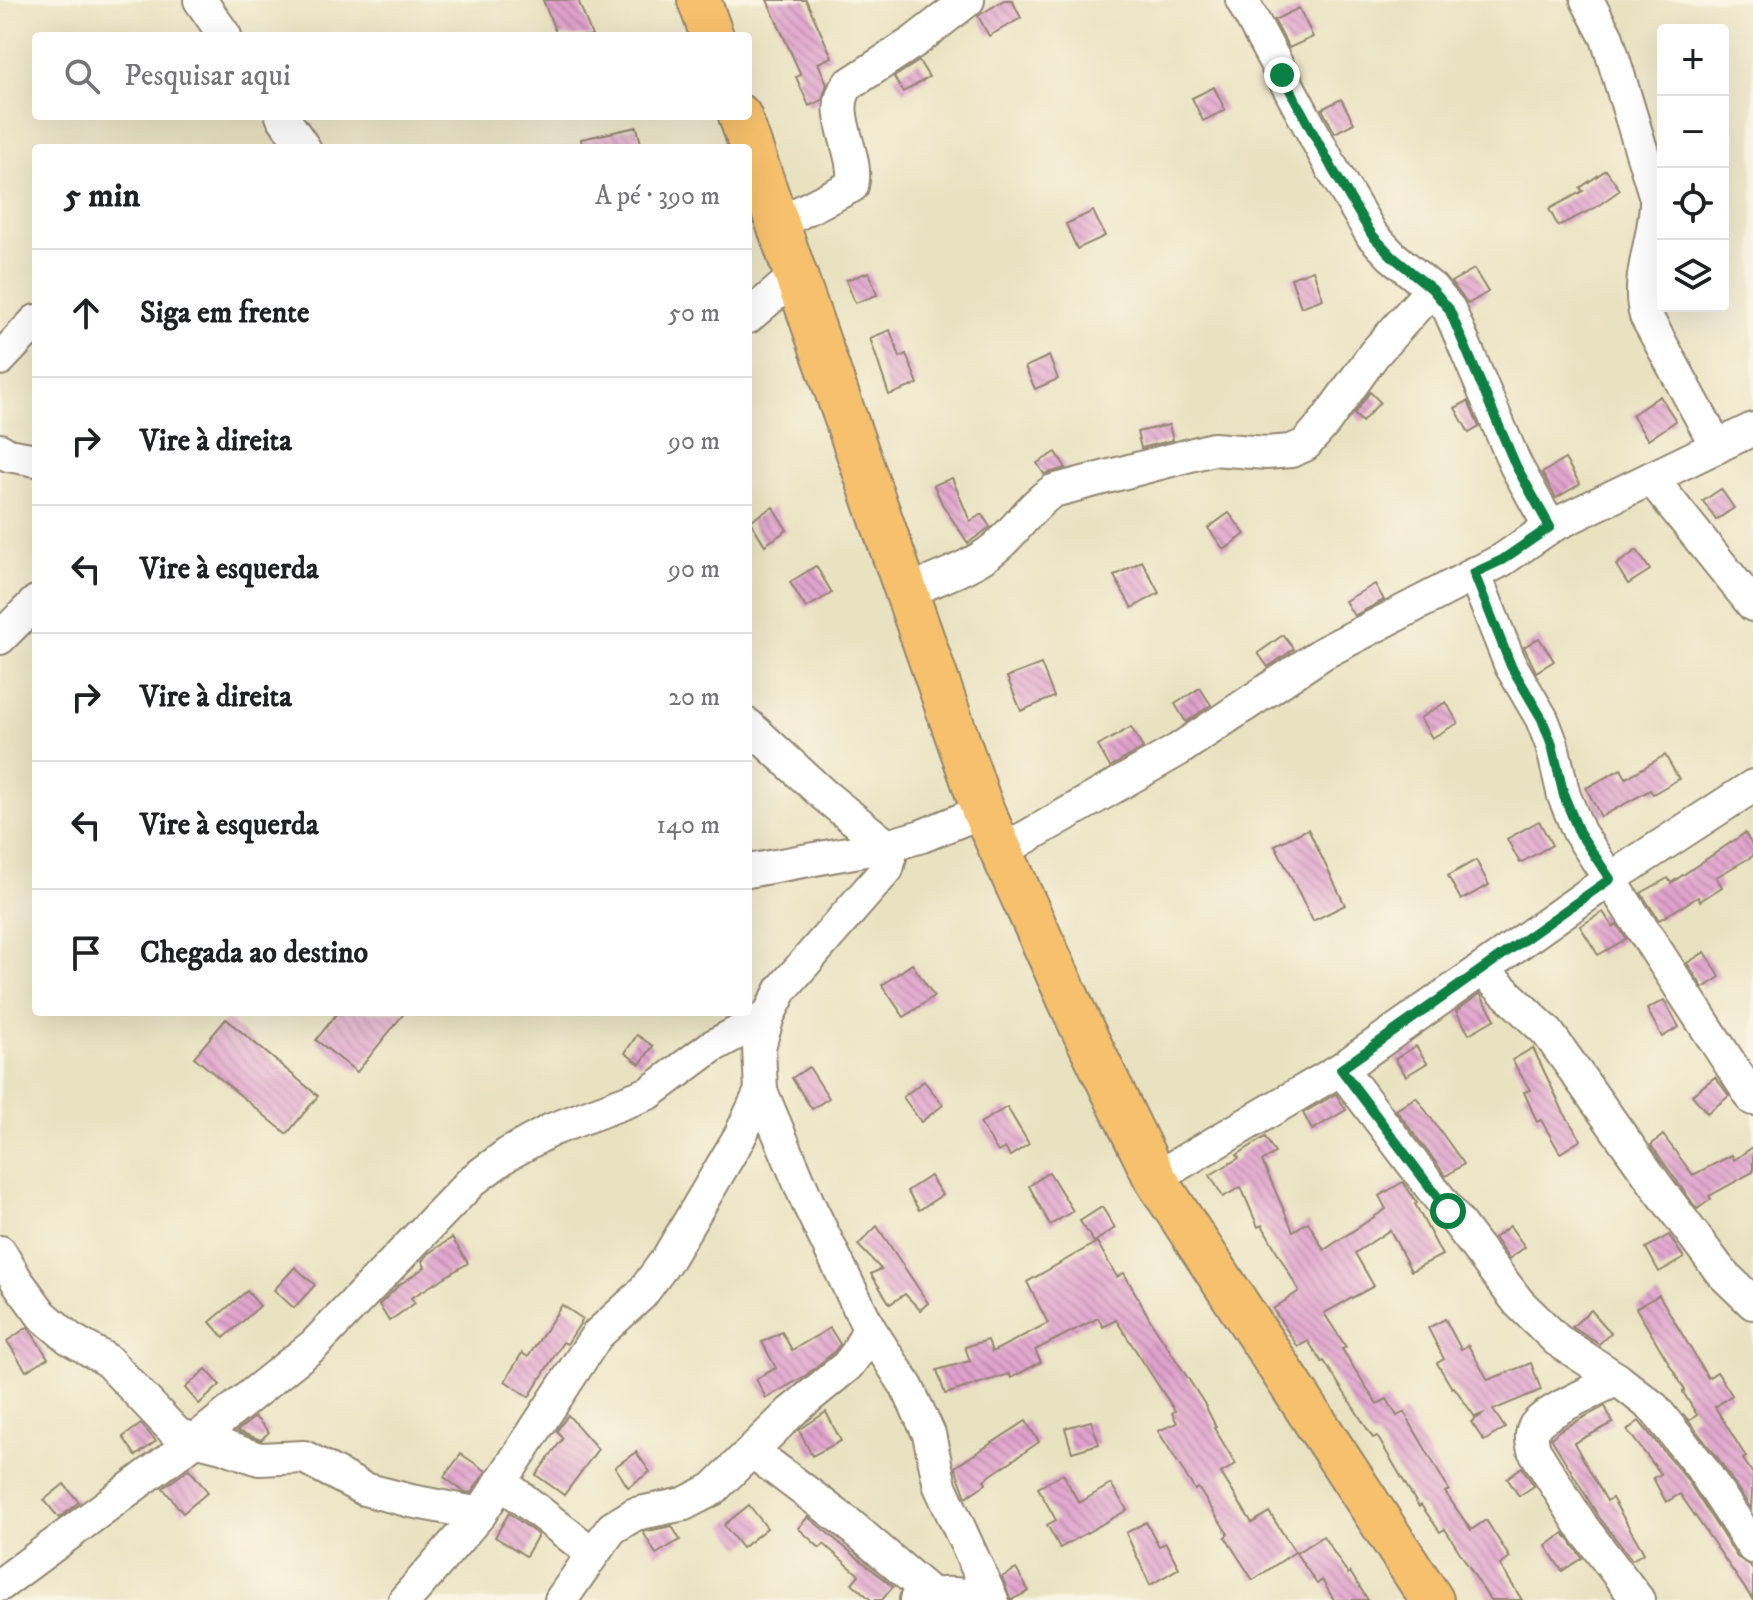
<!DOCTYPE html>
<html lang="pt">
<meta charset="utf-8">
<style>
body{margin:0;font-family:"IM FELL DW Pica",serif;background:#f6f6f6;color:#202124}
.controls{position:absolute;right:24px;top:24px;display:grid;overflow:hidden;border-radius:8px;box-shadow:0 8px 32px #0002}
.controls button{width:72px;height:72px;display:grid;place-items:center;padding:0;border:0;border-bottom:2px solid #e0e0e0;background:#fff;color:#202124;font:40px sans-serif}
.stop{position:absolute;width:24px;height:24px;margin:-18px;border:6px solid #0b8043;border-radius:50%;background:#fff}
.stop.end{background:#0b8043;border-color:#fff;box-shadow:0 2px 8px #0008}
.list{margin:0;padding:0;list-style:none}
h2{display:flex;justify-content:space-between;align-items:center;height:104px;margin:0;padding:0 32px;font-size:34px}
h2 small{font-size:26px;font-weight:400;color:#757577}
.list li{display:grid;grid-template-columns:52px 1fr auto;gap:24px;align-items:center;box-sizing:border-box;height:128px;padding:0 32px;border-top:2px solid #e0e0e0}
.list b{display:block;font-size:30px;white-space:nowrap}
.list em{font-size:26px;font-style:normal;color:#757577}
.icon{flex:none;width:44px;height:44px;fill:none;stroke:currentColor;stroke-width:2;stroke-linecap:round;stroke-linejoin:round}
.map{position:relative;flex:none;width:1753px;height:1600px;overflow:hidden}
.search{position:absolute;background:#fff;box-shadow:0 8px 32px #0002;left:32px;top:32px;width:720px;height:88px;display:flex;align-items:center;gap:20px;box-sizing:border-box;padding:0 28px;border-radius:8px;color:#757577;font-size:30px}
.panel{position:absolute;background:#fff;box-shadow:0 8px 32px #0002;left:32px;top:144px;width:720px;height:872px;border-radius:8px}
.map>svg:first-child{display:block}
.building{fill:url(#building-back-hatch)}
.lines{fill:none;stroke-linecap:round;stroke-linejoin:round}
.minor-casing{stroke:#928670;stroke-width:36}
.major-casing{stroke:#928670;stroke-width:46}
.minor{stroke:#fff;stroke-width:32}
.major{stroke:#f7c06c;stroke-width:42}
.route{stroke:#0b8043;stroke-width:10}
</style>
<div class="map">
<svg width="1753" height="1600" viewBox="0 0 1753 1600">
<defs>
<pattern id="building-back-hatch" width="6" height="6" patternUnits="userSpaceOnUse" patternTransform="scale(2)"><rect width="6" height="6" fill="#e0a2cd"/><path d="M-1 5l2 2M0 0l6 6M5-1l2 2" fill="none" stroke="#b784a6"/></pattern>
</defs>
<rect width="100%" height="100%" fill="#fcf5e5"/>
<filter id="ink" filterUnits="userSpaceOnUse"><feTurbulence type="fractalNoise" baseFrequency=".0125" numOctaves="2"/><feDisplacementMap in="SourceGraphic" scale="16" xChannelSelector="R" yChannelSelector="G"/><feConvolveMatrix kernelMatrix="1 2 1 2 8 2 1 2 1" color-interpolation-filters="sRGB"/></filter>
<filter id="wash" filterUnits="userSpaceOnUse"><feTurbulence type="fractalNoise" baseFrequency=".006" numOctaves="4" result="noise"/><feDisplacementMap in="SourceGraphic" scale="32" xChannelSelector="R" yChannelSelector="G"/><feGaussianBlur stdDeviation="1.8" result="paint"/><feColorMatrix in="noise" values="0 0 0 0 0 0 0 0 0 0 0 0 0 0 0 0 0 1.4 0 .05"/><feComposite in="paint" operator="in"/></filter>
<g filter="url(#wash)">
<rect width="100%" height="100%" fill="#e9e2c1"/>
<g id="blocks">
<!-- building -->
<g class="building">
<polygon points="543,0 578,0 592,36 557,36"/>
<polygon points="767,0 806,0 832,57 818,63 827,84 822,100 809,106 796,77 801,75"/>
<polygon points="1004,0 1012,0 1021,18 989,36 978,16"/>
<polygon points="1299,8 1313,37 1289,48 1274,20"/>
<polygon points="919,61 929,77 903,92 894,77"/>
<polygon points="1214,87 1225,110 1203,121 1192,98"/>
<polygon points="1341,99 1354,123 1335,133 1322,109"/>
<polygon points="637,127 642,148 582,148 581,139"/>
<polygon points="1606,170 1620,190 1595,208 1558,226 1549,209 1583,191 1580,188"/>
<polygon points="1093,211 1105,236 1077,249 1066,224"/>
<polygon points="1474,269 1488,292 1468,304 1451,282"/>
<polygon points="1313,270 1323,299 1301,307 1291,278"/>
<polygon points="869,272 877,295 855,303 846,280"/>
<polygon points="890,330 900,357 906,354 918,384 889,395 870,338"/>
<polygon points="1049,356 1058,379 1035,389 1025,367"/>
<polygon points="1370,392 1380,402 1362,422 1354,414"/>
<polygon points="1660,396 1676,421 1648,440 1632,415"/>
<polygon points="1468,401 1479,427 1469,433 1455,408"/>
<polygon points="1169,425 1173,440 1141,448 1137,432"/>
<polygon points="1056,452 1066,468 1044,474 1037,463"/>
<polygon points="1565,459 1580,484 1556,498 1542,473"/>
<polygon points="952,478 970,521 982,514 990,527 968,543 942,504 934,485"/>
<polygon points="1721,489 1734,508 1716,520 1703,501"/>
<polygon points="773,507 787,530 765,545 750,521"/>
<polygon points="1229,513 1245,534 1224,550 1208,528"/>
<polygon points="1637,550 1650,570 1628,584 1616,565"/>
<polygon points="1142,561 1159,593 1132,608 1114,576"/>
<polygon points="816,566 832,593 806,608 790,582"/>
<polygon points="1375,584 1384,600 1354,616 1345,601"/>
<polygon points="1283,635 1294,649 1268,667 1258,653"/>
<polygon points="1539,638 1554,661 1536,672 1524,647"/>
<polygon points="1041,664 1054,697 1021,711 1007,677"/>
<polygon points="1200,688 1211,705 1186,722 1175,704"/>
<polygon points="1446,702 1458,723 1432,738 1420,718"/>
<polygon points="1131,727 1143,748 1110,767 1098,746"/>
<polygon points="1665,755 1679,779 1653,794 1650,790 1601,817 1586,788 1621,769 1626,778"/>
<polygon points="1539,821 1552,845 1520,863 1507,839"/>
<polygon points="1308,829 1345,905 1313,921 1275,845"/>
<polygon points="1745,833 1753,847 1753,856 1716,877 1722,887 1700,901 1698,897 1659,920 1641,893 1668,878 1671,883"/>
<polygon points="1476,860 1489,885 1461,900 1448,876"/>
<polygon points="1603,912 1613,927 1617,924 1626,939 1598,955 1580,926"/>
<polygon points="1705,952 1720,977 1703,988 1687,963"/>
<polygon points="912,964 934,996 904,1017 882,985"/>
<polygon points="1480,994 1495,1019 1469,1034 1456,1011"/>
<polygon points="1664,1000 1679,1027 1662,1037 1647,1009"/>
<polygon points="338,1012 405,1012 357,1072 316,1040"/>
<polygon points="226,1019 318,1096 287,1134 194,1057"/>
<polygon points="637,1035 653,1046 640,1064 625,1053"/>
<polygon points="1416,1046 1427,1063 1406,1076 1395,1059"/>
<polygon points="1533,1048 1563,1111 1581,1140 1560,1153 1541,1120 1537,1122 1524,1092 1530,1090 1512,1060"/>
<polygon points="809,1067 829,1098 812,1109 792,1078"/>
<polygon points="1715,1077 1729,1096 1707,1113 1692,1095"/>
<polygon points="924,1081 943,1105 921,1122 903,1097"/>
<polygon points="1336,1094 1346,1110 1312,1130 1303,1113"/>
<polygon points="1416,1097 1464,1164 1446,1176 1396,1110"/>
<polygon points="1007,1107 1029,1144 1010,1156 1005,1148 998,1152 980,1123"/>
<polygon points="1663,1135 1693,1175 1732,1155 1734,1160 1753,1147 1753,1172 1709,1196 1711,1199 1697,1209 1651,1145"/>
<polygon points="1265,1137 1275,1153 1262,1161 1293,1231 1308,1222 1324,1250 1386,1209 1379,1196 1403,1182 1417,1203 1415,1204 1442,1255 1411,1271 1390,1230 1355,1253 1374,1286 1324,1313 1346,1347 1342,1349 1377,1404 1387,1399 1397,1416 1404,1412 1449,1490 1445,1492 1471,1530 1486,1520 1510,1558 1500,1565 1522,1600 1490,1600 1445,1529 1440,1532 1421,1505 1419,1507 1377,1436 1373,1438 1324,1361 1322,1362 1308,1341 1298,1347 1273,1309 1299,1291 1262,1225 1258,1227 1241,1187 1223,1197 1210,1175 1239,1158 1237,1155"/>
<polygon points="1049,1172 1073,1211 1050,1225 1029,1186"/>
<polygon points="930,1176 942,1195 919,1210 907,1191"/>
<polygon points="1102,1207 1115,1228 1094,1242 1080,1221"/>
<polygon points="877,1226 928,1303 920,1310 905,1294 890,1304 871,1274 881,1269 858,1245"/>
<polygon points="1510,1226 1525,1247 1509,1259 1494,1238"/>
<polygon points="1669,1235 1684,1258 1659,1272 1646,1248"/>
<polygon points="452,1238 468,1263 411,1298 415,1303 389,1321 379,1305 398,1286 425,1267 422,1261 429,1253"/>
<polygon points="1097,1242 1117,1277 1124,1273 1152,1323 1204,1403 1216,1427 1214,1428 1236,1464 1221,1473 1252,1523 1269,1512 1295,1552 1253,1580 1225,1537 1228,1534 1198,1488 1195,1490 1158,1431 1177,1423 1172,1413 1175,1411 1116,1320 1103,1327 1098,1318 1035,1350 1041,1362 1011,1378 1009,1374 945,1394 937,1370 970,1361 965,1347 988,1340 992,1352 1048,1323 1027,1282"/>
<polygon points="295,1267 315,1285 294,1308 274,1290"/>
<polygon points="247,1291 260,1306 224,1338 210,1322"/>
<polygon points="1659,1295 1708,1378 1717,1372 1732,1395 1715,1407 1746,1457 1743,1459 1753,1474 1751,1509 1717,1457 1683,1414 1689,1421 1697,1415 1683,1392 1685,1390 1636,1308"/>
<polygon points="562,1305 583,1319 567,1344 563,1342 529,1397 505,1381 522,1353 528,1357"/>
<polygon points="1591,1310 1611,1333 1599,1344 1572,1327"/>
<polygon points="1445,1319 1461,1349 1468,1345 1488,1380 1531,1363 1541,1390 1493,1410 1505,1428 1484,1441 1471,1422 1485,1413 1475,1417 1454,1387 1452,1388 1437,1363 1444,1359 1428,1328"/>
<polygon points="28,1327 48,1358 26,1371 7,1341"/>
<polygon points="830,1328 840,1344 833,1353 805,1376 766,1398 756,1379 776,1368 762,1342 782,1332 792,1350"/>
<polygon points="206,1369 220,1385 199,1404 185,1388"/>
<polygon points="1605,1406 1613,1423 1574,1443 1607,1501 1612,1498 1644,1553 1632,1560 1599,1517 1551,1438 1560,1430"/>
<polygon points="826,1412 841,1441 812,1456 799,1430"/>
<polygon points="568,1415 598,1449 564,1495 536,1475 563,1438 557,1431"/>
<polygon points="255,1417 269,1432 261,1440 237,1431"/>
<polygon points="1026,1421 1039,1442 984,1480 986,1484 966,1497 955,1467"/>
<polygon points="1091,1421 1099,1444 1072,1452 1065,1428"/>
<polygon points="1639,1421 1686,1478 1737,1557 1750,1565 1753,1570 1753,1600 1680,1494 1666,1502 1653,1478 1661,1474 1627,1430"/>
<polygon points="141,1424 156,1441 136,1456 123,1437"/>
<polygon points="636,1452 650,1472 628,1487 615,1467"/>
<polygon points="461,1454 486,1471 471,1493 464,1492 444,1477"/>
<polygon points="1522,1467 1534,1486 1519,1496 1507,1478"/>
<polygon points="189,1469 208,1492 183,1513 163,1488"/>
<polygon points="1063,1474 1079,1503 1111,1484 1127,1510 1060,1548 1047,1525 1056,1520 1038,1488"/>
<polygon points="64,1484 79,1502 59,1518 44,1500"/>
<polygon points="749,1505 767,1528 742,1548 724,1525"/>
<polygon points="509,1513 538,1535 526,1556 495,1537"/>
<polygon points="808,1517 893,1587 882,1600 871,1600 852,1583 859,1575 824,1544 820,1548 798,1528"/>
<polygon points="1146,1522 1159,1546 1166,1543 1179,1568 1150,1585 1126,1533"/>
<polygon points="672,1526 680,1540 656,1554 643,1532"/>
<polygon points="1564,1533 1582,1558 1562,1571 1546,1546"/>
<polygon points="1323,1536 1348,1574 1350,1572 1368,1600 1334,1600 1322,1580 1317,1584 1296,1553"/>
<polygon points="1016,1569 1029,1591 1011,1600 1002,1577"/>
</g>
</g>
</g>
<g filter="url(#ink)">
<use href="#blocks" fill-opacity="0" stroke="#928670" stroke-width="2"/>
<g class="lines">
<defs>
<g id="minor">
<polyline points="200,0 225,36"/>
<polyline points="1242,0 1333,170 1372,235 1392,256 1432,289 1449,309 1516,466 1550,527"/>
<path d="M 1587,0 L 1607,38 L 1656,198 C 1657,237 1635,277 1646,316 L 1717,447"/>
<polyline points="282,116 304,148"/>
<path d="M 779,223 L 852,186 C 860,155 826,112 848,85 L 915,41 L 968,0"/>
<polyline points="748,317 798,274"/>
<polyline points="0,359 36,321"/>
<polyline points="0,450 8,455 36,460"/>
<polyline points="1651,478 1753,605"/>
<polyline points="1474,573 1511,666 1542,719 1552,745 1564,796 1579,832 1753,1099"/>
<path d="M 905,593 C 934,579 970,569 995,548 C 1016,531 1030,506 1053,491 L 1213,449 L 1266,453 L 1291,451 L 1305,445 L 1325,422 L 1374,354 L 1432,289"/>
<polyline points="0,638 36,602"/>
<polyline points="748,725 824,795 887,846 890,857 887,869 782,989 768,1016 759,1047 761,1091 808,1203 869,1328 907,1387 929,1434 940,1486 992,1600"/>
<polyline points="1002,851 1178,750 1323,653 1502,560 1550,527 1753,429"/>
<polyline points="748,871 887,846 922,836 983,811"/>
<polyline points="1482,970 1548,1033 1656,1185 1721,1272 1753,1303"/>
<polyline points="1341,1069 1519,1303 1557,1340 1617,1379 1654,1408 1701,1467 1753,1547"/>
<polyline points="1155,1178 1341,1069 1610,879 1753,786"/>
<polyline points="0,1252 17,1281 42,1315 69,1338 107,1360 178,1435 222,1446 259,1459 304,1457 364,1489 411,1501 480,1514"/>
<path d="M 1617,1379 C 1599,1389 1545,1411 1535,1426 C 1530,1435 1532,1441 1534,1450 L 1583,1528 L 1638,1600"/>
<polyline points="753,1452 850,1525 931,1594"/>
<polyline points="501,1482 593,1554 612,1528 635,1514 684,1504 713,1489 791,1412 847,1366 857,1353 869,1328"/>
<polyline points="0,1585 194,1441 314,1345 473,1180 508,1154 551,1130 649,1093 711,1047 768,1016"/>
<polyline points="405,1600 480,1514 597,1335 641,1295 668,1258 740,1136 761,1091"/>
<polyline points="561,1600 593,1554"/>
<path d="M 916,1600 C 940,1589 965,1595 990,1598"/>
</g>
<g id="major">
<polyline points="699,0 712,36"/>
<polyline points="740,116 983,811 1080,1024 1155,1178 1432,1600"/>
</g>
</defs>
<!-- minor casing -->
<use href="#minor" class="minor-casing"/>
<!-- major casing -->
<use href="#major" class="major-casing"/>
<!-- minor -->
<use href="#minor" class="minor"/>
<!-- major -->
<use href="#major" class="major"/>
</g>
</g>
<g class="lines" filter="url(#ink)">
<!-- route -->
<polyline class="route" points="1282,75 1333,170 1372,235 1392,256 1432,289 1449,309 1516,466 1550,527 1502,560 1474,573 1511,666 1542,719 1552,745 1564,796 1579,832 1610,879 1341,1069 1448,1211"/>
</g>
</svg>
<div class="controls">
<button>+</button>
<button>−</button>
<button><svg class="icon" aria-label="locate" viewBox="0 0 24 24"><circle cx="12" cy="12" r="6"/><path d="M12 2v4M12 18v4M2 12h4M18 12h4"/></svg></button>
<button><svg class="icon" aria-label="layers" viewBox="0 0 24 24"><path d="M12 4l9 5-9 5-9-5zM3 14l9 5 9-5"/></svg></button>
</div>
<div class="stop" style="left:1448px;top:1211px"></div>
<div class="stop end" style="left:1282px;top:75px"></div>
<div class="search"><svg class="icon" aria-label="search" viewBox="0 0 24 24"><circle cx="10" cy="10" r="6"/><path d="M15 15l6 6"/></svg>Pesquisar aqui</div>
<section class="panel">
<h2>5 min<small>A pé · 390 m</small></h2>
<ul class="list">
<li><svg class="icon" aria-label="ahead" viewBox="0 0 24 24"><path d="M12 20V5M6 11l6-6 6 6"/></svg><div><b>Siga em frente</b></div><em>50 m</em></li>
<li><svg class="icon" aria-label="right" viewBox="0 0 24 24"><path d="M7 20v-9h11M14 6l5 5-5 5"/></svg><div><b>Vire à direita</b></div><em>90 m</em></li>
<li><svg class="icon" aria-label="left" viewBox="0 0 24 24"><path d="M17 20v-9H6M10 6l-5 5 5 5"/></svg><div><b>Vire à esquerda</b></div><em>90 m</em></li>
<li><svg class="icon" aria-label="right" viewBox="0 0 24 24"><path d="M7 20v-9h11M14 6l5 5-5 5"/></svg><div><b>Vire à direita</b></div><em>20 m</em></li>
<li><svg class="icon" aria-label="left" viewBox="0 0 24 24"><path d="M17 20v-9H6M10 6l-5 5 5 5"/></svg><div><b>Vire à esquerda</b></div><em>140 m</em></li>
<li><svg class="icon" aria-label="arrive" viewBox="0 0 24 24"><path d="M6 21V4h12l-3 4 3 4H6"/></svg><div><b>Chegada ao destino</b></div></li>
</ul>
</section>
</div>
